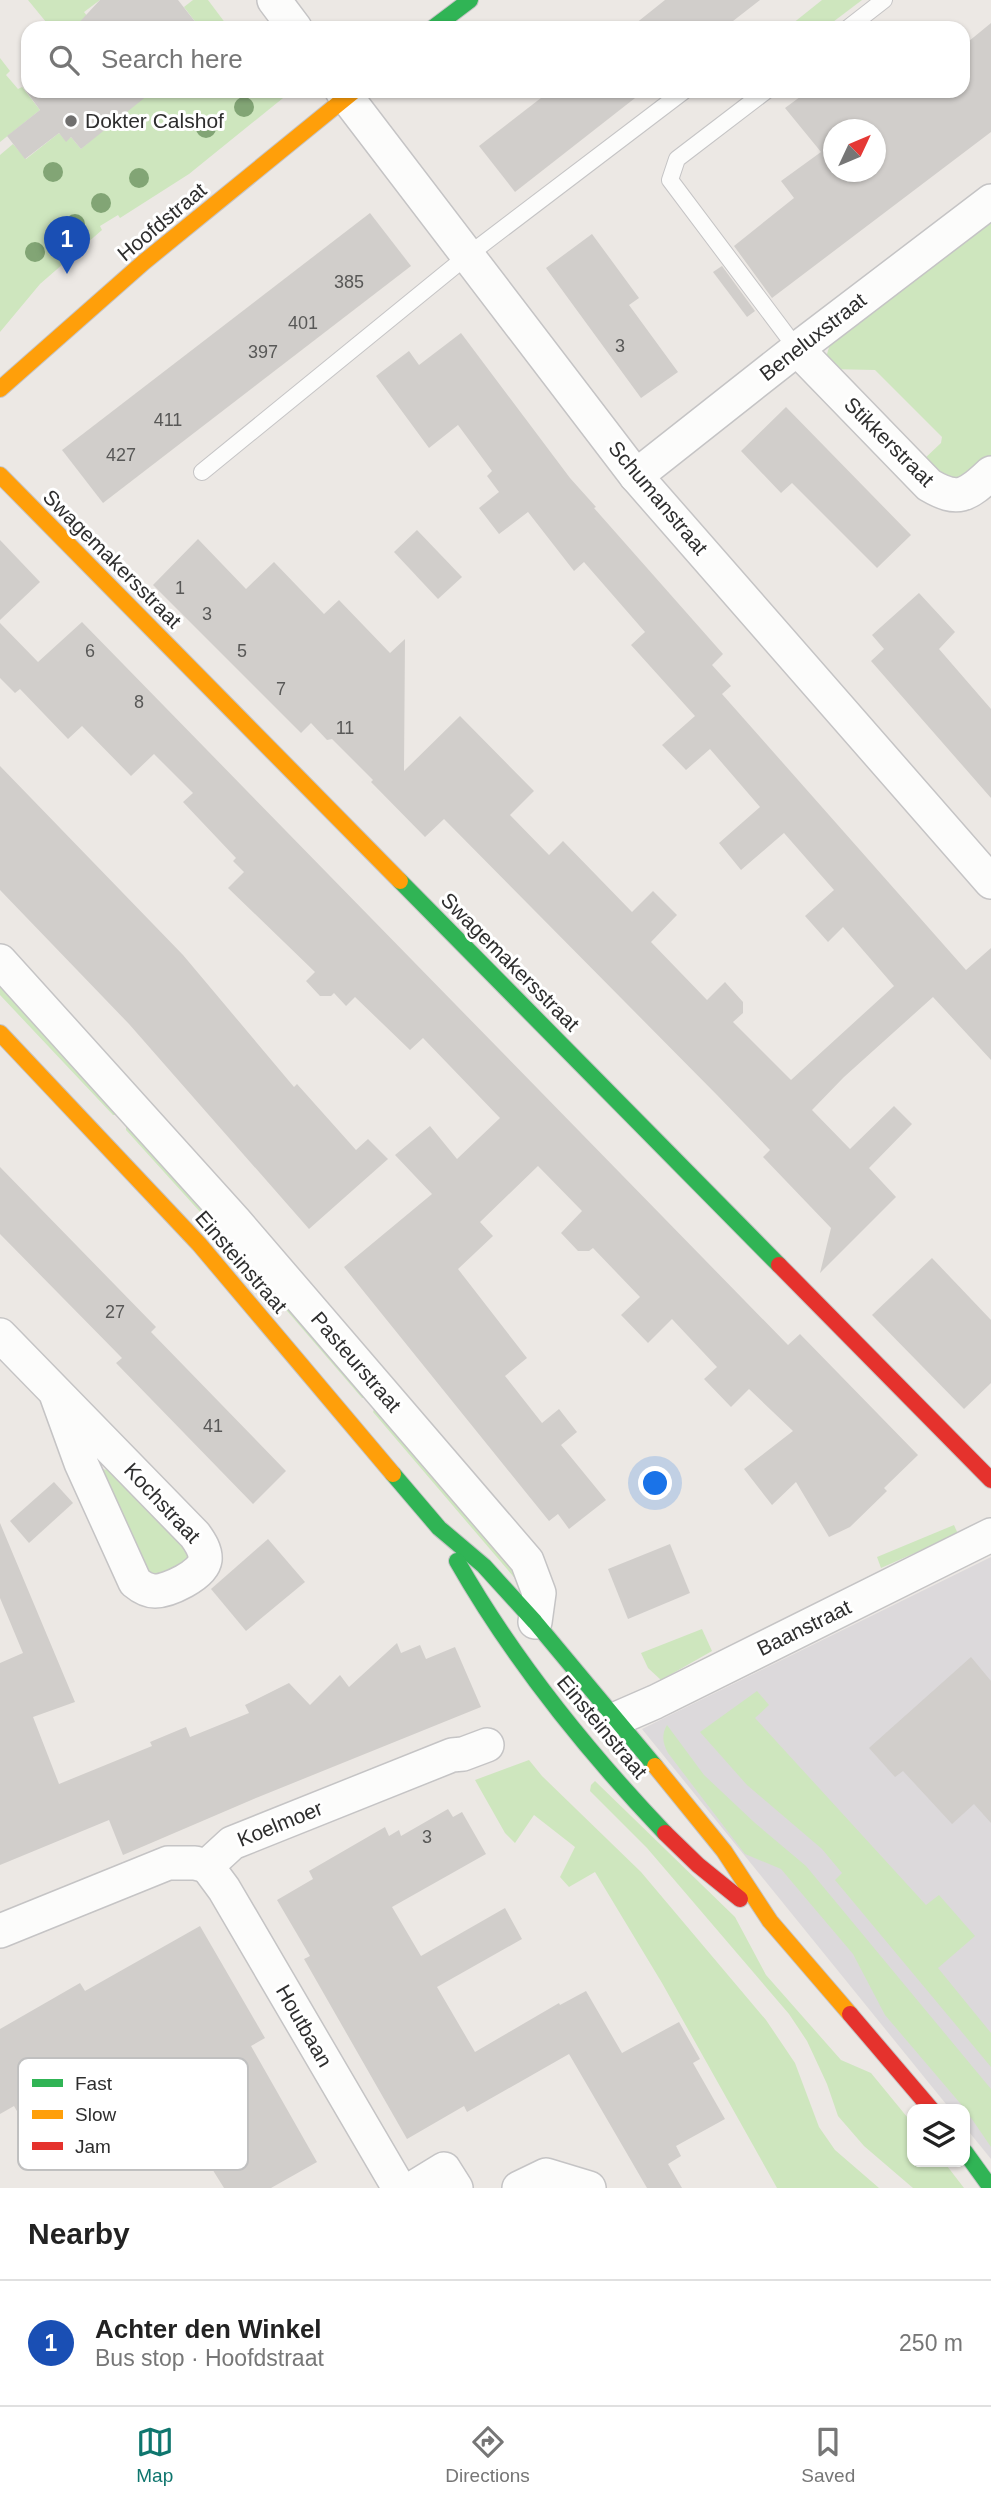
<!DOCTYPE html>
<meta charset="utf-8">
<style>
body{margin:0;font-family:Helvetica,sans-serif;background:#f2f2f2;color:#222}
.controls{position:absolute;right:21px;bottom:21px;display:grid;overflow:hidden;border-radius:14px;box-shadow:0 2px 5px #0004}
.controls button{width:63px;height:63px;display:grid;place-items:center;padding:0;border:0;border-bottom:2px solid #e0e0e0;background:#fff;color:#222;font:35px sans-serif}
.compass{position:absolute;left:823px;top:119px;width:63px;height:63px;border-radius:50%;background:#fff;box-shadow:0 2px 5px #0004;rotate:46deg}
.you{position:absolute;left:656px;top:1484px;width:24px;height:24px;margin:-18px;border:5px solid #fff;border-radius:50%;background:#1a73e8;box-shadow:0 0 0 10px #1a73e833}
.badge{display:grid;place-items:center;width:46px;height:46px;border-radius:50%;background:#0f766e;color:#fff;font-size:23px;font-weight:700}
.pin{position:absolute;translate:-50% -58px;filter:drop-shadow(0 2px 4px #0008)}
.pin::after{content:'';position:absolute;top:37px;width:24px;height:21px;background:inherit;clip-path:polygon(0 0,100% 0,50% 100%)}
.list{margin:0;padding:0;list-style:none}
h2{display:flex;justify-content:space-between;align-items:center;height:91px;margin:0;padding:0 28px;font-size:30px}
h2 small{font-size:23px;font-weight:400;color:#767676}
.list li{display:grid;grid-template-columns:46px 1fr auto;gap:21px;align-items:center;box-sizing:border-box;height:126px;padding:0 28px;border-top:2px solid #e0e0e0}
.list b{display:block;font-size:26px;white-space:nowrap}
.list p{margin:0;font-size:23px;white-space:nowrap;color:#767676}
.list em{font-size:23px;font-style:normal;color:#767676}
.icon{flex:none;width:38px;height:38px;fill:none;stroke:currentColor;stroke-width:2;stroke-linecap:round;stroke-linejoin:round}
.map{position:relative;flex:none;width:991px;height:2188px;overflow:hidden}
.search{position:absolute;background:#fff;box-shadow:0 2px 5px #0004;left:21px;right:21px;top:21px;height:77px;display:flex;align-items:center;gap:18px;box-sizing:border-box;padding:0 24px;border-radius:21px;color:#767676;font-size:26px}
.sheet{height:217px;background:#fff}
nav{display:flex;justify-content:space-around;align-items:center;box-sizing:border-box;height:98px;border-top:2px solid #e0e0e0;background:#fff;font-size:19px;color:#767676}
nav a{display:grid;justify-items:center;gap:4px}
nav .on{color:#0f766e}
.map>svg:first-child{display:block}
.industrial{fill:#dcd9db}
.green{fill:#cee6be}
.building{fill:#d1cecb;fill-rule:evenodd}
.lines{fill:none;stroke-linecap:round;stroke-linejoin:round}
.lane-casing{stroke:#c5c4c5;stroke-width:18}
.street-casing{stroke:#c5c4c5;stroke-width:36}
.fast-casing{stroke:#c5c4c5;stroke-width:18}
.slow-casing{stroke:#c5c4c5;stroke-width:18}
.jam-casing{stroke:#c5c4c5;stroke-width:18}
.lane{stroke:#fcfcfb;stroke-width:16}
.street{stroke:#fcfcfb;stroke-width:33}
.fast{stroke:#30b455;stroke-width:16}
.slow{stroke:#ff9f0a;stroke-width:16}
.jam{stroke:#e5322d;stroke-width:16}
.tree{fill:#82a575}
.poi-dot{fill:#706f6e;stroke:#fff;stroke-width:2.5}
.labels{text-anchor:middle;stroke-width:6;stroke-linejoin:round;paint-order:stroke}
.number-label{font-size:18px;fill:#585857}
.poi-label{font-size:21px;fill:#2e2e2e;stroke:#fff;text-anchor:start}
.street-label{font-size:21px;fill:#2e2e2e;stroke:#fff}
.key{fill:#fff;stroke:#c0c0c0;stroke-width:2}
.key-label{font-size:19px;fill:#2e2e2e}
</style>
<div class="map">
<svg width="991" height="2188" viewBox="0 0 991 2188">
<rect width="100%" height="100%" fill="#ece8e4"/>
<!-- industrial -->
<polygon class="industrial" points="991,1557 991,2159 965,2127 965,2109 950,2109 642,1729"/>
<!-- green -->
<g class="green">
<polygon points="28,0 100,0 84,12 87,16 72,28 69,25 65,28 51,28"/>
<polygon points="193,0 208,0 229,28 200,28 184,7"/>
<polygon points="822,0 862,0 825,28 787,28"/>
<polygon points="0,58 10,71 6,75 18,89 22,87 40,110 0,142"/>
<polygon points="148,91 150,93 153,91 268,91 288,94 189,174 120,218 118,215 100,226 102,230 40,284 0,332 0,155 13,144 26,159 59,133 66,141 71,137 81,149"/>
<polygon points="991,214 991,459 956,483 922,461 941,443 942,437 875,370 828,369 827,354 830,344"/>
<polygon points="0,975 519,1567 518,1582 373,1412 375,1407 366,1398 362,1398 251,1269 252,1264 245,1255 239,1255 126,1130 126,1124 118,1115 113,1115 0,995"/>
<polygon points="101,1469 108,1470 187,1550 189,1557 184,1566 149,1577"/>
<polygon points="954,1525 958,1534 881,1568 877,1557"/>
<polygon points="702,1629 712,1651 661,1680 648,1668 641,1653"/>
<polygon points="757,1691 769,1705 755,1718 926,1905 939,1895 975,1936 938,1968 991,2033 991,2067 835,1880 842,1873 822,1849 747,1785 700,1732"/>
<path d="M 667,1725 L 704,1775 L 755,1823 L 806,1866 L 991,2089 L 991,2147 L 965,2109 L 885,2015 L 853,1954 L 781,1869 L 745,1854 L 668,1753 C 663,1744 661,1735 667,1725 Z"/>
<polygon points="529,1760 542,1776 641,1872 766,2020 795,2063 819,2127 835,2150 879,2188 777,2188 662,1983 595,1872 569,1887 560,1877 575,1847 534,1815 515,1843 505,1833 475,1780"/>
<polygon points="595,1781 735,1917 766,1975 841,2060 871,2073 912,2123 912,2162 944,2162 964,2188 913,2188 864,2146 838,2116 827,2084 807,2041 789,2014 647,1848 590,1791 591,1785"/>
</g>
<!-- building -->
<g class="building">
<polygon points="100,0 178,0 200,28 74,28"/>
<polygon points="665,0 760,0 724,28 630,28"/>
<path d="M 991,23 L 991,132 L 772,298 L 734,246 L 794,198 L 781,181 L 821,152 L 785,108 L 808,91 L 963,91 L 963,46 ZM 834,130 L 876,130 L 876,172 L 834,172 Z"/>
<polygon points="26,91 153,91 81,149 71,137 66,142 59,133 25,159 7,136 40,110"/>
<polygon points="550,91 644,91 515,192 479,146"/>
<polygon points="370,213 411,266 103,503 62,450"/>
<polygon points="592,234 639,298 629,305 678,372 641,398 546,268"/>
<polygon points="722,266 755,311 747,317 713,272"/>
<polygon points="461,333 570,478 596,507 594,508 723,654 712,665 731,686 722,694 966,970 991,948 991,1060 933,997 844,1077 812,1110 850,1149 894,1106 912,1124 869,1168 896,1197 820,1273 831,1228 763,1157 770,1150 717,1095 444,819 425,837 371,782 373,780 332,739 327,740 311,723 301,733 153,585 198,539 246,589 274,562 324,614 339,600 390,653 405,639 404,771 460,716 534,791 510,815 549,855 563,841 632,912 653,891 677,915 651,942 707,1000 725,982 743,1002 743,1013 733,1022 791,1080 894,986 843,927 828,942 805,916 834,890 784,833 741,870 719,843 760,807 710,749 686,770 662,745 695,716 631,645 645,632 584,562 574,571 528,512 499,534 479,508 499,492 487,476 492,471 458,425 429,448 376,376 409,351 419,365"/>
<polygon points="786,407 911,535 877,568 792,483 781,493 741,451"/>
<polygon points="417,530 462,577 438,599 394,552"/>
<polygon points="0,540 40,582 0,620"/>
<polygon points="919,593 955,632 939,649 991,709 991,798 871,661 884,649 872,635"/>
<polygon points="82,622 788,1345 800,1334 918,1455 884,1488 887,1491 850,1527 829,1537 796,1482 772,1505 744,1469 793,1431 749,1389 731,1407 704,1379 717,1367 672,1319 648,1343 621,1315 640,1297 593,1248 589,1251 578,1251 561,1233 582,1211 538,1166 480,1222 493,1236 458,1269 527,1358 505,1376 542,1423 559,1409 577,1432 561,1445 606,1500 569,1529 558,1514 549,1521 344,1267 432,1194 395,1155 430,1126 457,1159 500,1118 423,1038 410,1050 355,997 346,1006 334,993 331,996 320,996 306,981 315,972 228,888 244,872 233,861 236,858 183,802 193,793 154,754 131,776 82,726 68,739 20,689 15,693 0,678 0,623 38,662"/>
<polygon points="0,766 183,955 294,1087 297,1084 356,1150 368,1139 388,1159 309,1229 129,1024 0,890"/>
<polygon points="0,1167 156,1327 151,1332 286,1471 253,1504 116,1363 122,1358 0,1234"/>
<polygon points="932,1258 991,1320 991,1383 964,1409 872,1315"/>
<polygon points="54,1482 73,1503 29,1543 10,1521"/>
<polygon points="0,1523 75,1702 33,1717 59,1784 152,1746 150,1742 186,1727 190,1737 249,1713 245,1705 289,1683 310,1705 340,1675 349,1687 397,1643 401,1653 420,1645 426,1659 455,1647 481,1707 256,1798 123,1855 109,1820 0,1865 0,1663 23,1653 0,1598"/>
<polygon points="268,1539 305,1582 246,1631 211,1589"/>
<polygon points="670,1544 690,1593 628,1619 608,1569"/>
<polygon points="971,1657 991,1681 991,1823 974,1804 952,1824 903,1771 895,1777 869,1748"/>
<polygon points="448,1809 453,1817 462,1812 486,1854 392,1907 421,1956 505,1908 522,1939 437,1987 475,2052 559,2003 560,2005 586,1991 622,2053 679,2022 700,2059 693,2063 725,2119 676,2146 681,2156 668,2164 682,2188 647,2188 569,2054 467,2112 464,2106 407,2139 304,1959 310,1956 277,1900 313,1879 309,1871 385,1827 389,1836 399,1830 401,1836"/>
<polygon points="200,1926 265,2038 251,2046 317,2162 271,2188 224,2188 186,2127 194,2123 158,2062 31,2135 14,2106 0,2114 0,2029 80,1983 85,1991"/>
</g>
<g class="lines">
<defs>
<g id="lane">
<polyline points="848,28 884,0"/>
<polyline points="766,91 677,159 670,180 797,349"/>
<polyline points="202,472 467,256 684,91"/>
</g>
<g id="street">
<polyline points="274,0 295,28"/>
<polyline points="342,91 636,476 991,882"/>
<path d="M 797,349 L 929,485 C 958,502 967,496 991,473"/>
<polyline points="636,476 797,349 991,201"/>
<polyline points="0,961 234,1220 527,1561 539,1593 535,1622"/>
<path d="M 0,1335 L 195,1535 C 200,1542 206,1551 205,1560 C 203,1575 168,1591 155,1591 C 147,1591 141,1587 135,1582 L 81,1463 L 56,1394"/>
<polyline points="616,1719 655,1702 991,1535"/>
<polyline points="207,1866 224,1889 399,2188"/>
<polyline points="207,1866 232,1843 452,1755 463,1754 487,1745"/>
<polyline points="0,1931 168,1863 195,1863 207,1866"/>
<polyline points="413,2188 444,2169 456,2188"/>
<polyline points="519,2188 546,2175 589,2188"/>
</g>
<g id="fast">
<polyline points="433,28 470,0"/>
<polyline points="400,881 779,1265"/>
<polyline points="393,1474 439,1528 484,1566 535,1622 655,1766"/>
<path d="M 457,1561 C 514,1661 586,1750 665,1833"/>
<polyline points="965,2152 991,2188"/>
</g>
<g id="slow">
<polyline points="0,389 144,262 354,91"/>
<polyline points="0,475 400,881"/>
<polyline points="0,1033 199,1244 393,1474"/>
<polyline points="655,1766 724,1851 770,1921 850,2014"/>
</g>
<g id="jam">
<polyline points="779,1265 991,1480"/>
<polyline points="665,1833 698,1865 740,1899"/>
<polyline points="850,2014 931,2109"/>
</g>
</defs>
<!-- lane casing -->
<use href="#lane" class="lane-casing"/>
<!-- street casing -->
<use href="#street" class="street-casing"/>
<!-- fast casing -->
<use href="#fast" class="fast-casing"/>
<!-- slow casing -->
<use href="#slow" class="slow-casing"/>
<!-- jam casing -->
<use href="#jam" class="jam-casing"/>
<!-- lane -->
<use href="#lane" class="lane"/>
<!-- street -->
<use href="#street" class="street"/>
<!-- fast -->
<use href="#fast" class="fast"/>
<!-- slow -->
<use href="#slow" class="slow"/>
<!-- jam -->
<use href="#jam" class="jam"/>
</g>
<!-- trees -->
<g class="tree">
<circle cx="244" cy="107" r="10"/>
<circle cx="206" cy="128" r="10"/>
<circle cx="53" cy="172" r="10"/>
<circle cx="139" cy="178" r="10"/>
<circle cx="101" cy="203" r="10"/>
<circle cx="75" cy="224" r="10"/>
<circle cx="35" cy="252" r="10"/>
</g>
<!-- markers -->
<circle class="poi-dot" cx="71" cy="121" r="7"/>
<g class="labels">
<!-- number labels -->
<g class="number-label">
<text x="349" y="288">385</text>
<text x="303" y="329">401</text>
<text x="620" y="352">3</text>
<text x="263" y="358">397</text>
<text x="168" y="426">411</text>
<text x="121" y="461">427</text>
<text x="180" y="594">1</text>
<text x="207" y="620">3</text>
<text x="90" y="657">6</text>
<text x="242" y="657">5</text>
<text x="281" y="695">7</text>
<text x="139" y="708">8</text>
<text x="345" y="734">11</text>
<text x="115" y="1318">27</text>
<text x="213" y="1432">41</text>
<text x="427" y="1843">3</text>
</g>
<!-- poi labels -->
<g class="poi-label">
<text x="85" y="128">Dokter Calshof</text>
</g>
<!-- street labels -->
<g class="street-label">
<text transform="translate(162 222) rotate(-40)" y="7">Hoofdstraat</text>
<text transform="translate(813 337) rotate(-38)" y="7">Beneluxstraat</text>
<text transform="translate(889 442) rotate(45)" y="7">Stikkerstraat</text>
<text transform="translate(658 498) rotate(50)" y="7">Schumanstraat</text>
<text transform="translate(112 559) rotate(45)" y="7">Swagemakersstraat</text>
<text transform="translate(510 962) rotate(45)" y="7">Swagemakersstraat</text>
<text transform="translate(241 1262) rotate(49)" y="7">Einsteinstraat</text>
<text transform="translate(356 1362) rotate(49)" y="7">Pasteurstraat</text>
<text transform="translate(162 1503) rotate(47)" y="7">Kochstraat</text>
<text transform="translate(804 1628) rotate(-26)" y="7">Baanstraat</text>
<text transform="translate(602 1727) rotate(50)" y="7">Einsteinstraat</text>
<text transform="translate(280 1824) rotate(-22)" y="7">Koelmoer</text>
<text transform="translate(304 2026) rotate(60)" y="7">Houtbaan</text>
</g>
</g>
<!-- legend -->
<rect x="18" y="2058" width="230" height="112" rx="10" class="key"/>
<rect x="32" y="2079" width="31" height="8" fill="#30b455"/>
<rect x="32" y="2110" width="31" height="9" fill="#ff9f0a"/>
<rect x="32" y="2142" width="31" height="8" fill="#e5322d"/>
<g class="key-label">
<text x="75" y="2090">Fast</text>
<text x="75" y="2121">Slow</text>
<text x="75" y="2153">Jam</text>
</g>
</svg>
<div class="controls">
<button><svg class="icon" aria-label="layers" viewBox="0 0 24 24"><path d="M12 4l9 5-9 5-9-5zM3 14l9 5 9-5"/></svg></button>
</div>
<svg class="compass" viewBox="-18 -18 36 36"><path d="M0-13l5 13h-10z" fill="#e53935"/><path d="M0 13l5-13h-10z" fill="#767676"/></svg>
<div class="you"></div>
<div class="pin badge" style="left:67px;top:274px;background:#1a4fb4">1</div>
<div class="search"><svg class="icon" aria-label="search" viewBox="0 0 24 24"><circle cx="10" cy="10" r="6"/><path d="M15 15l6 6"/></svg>Search here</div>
</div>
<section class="sheet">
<h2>Nearby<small></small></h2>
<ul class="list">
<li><span class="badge" style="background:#1a4fb4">1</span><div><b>Achter den Winkel</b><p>Bus stop · Hoofdstraat</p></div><em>250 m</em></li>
</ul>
</section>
<nav>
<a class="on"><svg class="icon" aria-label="map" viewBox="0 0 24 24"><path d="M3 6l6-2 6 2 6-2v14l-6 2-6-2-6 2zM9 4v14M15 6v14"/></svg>Map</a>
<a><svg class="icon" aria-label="directions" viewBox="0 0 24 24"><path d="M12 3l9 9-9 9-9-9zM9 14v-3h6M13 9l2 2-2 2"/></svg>Directions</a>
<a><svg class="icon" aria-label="saved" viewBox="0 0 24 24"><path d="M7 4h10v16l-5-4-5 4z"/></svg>Saved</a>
</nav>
